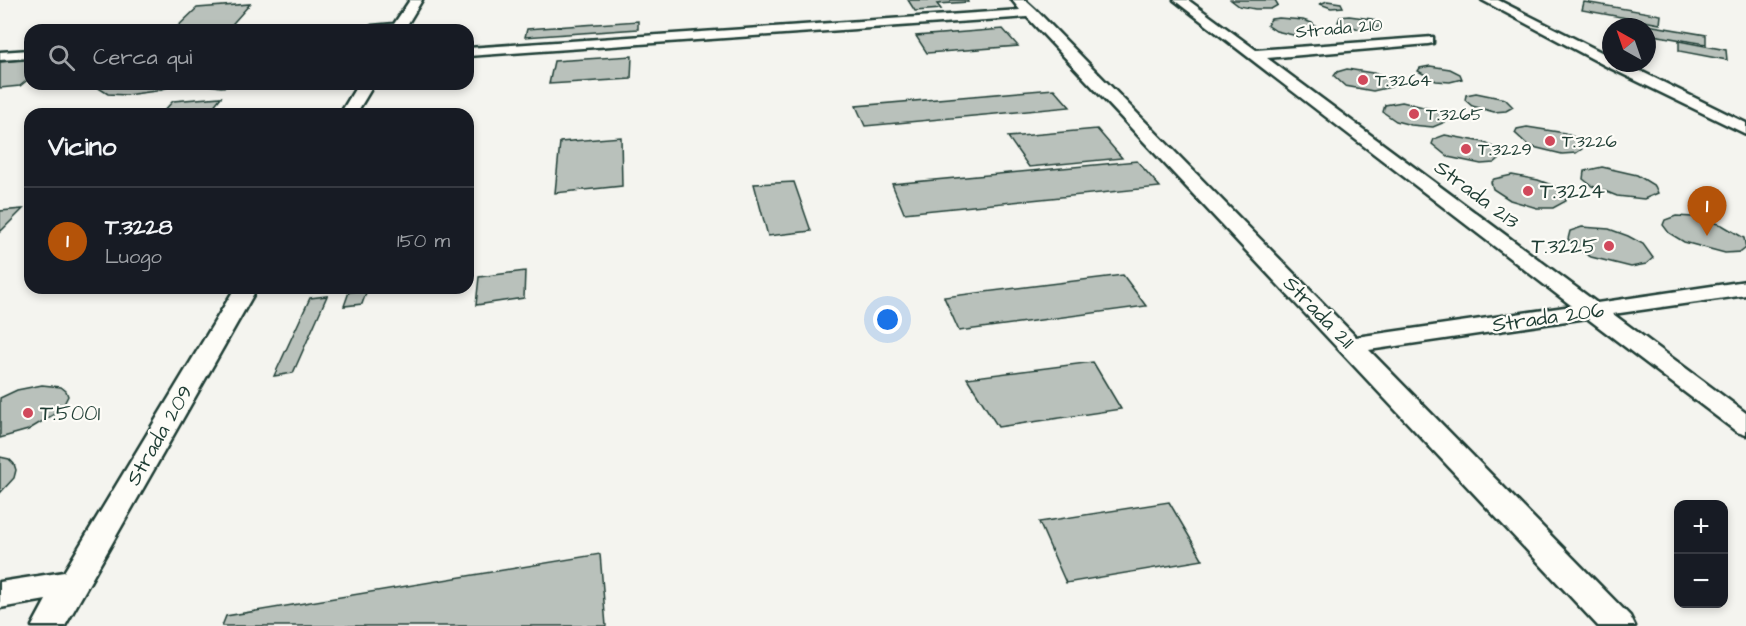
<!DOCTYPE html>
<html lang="it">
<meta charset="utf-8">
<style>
body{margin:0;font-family:"Architects Daughter",sans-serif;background:#20242c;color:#f1f3f6}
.controls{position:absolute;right:18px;bottom:18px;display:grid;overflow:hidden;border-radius:12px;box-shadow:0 3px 9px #0003}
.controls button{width:54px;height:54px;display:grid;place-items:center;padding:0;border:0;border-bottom:2px solid #363941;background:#171b24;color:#f1f3f6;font:30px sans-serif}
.compass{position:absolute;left:1602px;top:18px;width:54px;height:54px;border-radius:50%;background:#171b24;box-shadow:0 3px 9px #0003;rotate:320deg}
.you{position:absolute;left:888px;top:320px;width:21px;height:21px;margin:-15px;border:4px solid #fff;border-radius:50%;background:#1a73e8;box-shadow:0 0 0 9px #1a73e833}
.badge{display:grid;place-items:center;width:39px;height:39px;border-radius:50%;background:#b45309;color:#fff;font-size:20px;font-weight:700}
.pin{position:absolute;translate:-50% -50px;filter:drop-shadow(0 2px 3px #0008)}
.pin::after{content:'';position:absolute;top:32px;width:21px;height:18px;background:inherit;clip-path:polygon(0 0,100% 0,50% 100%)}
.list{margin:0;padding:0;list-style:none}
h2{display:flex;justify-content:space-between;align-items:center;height:78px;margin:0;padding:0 24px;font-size:26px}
h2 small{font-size:20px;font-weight:400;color:#9ea1a6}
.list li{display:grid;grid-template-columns:39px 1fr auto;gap:18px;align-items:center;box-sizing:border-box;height:108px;padding:0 24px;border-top:2px solid #363941}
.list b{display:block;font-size:22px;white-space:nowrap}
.list p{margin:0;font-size:20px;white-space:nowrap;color:#9ea1a6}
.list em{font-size:20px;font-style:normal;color:#9ea1a6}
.icon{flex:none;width:33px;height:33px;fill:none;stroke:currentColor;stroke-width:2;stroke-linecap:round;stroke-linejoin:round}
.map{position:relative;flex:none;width:1746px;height:626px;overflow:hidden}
.search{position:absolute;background:#171b24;box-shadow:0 3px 9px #0003;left:24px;top:24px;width:450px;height:66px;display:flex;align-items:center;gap:15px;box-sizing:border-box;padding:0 21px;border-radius:18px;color:#9ea1a6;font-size:22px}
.panel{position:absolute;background:#171b24;box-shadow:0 3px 9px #0003;left:24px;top:108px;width:450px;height:186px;border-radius:18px}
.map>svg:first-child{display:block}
.building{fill:#b9c1bb;stroke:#1f3d34;stroke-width:1.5}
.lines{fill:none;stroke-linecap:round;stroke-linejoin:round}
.lane-casing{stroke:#1f3d34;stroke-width:5}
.lane{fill:#fdfcf7;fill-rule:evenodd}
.poi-dot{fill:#d1495b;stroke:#fdfcf7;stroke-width:2}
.labels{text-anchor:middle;stroke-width:4.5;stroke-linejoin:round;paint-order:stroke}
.far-street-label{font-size:18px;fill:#1f3d34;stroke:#fdfcf7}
.far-poi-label{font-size:18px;fill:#1f3d34;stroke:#fdfcf7;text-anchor:start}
.poi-label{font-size:21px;fill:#1f3d34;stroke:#fdfcf7;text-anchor:start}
.street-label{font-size:21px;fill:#1f3d34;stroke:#fdfcf7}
</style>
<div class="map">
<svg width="1746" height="626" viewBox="0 0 1746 626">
<rect width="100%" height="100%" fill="#f4f4ef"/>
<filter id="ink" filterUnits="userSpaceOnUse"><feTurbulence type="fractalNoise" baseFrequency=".0167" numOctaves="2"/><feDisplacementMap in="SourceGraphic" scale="12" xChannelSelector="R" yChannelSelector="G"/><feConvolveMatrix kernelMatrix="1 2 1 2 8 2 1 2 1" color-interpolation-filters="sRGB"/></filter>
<g filter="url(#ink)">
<!-- building -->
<g class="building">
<polygon points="908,0 967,0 968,2 937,4 941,9 915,11"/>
<polygon points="1231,0 1275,0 1278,5 1271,9 1255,9 1239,6"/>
<polygon points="1327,1 1341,3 1343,7 1331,8 1320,4"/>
<polygon points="1584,2 1661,15 1660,24 1582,10"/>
<polygon points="250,4 227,30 174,30 197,8"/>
<polygon points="1349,16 1372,19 1379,23 1380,27 1362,30 1338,22 1340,17"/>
<polygon points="1279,18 1303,20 1312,23 1318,29 1310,34 1293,35 1276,31 1267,25 1271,19"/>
<polygon points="638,21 638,29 525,37 527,29"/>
<polygon points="1624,21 1706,35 1706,44 1647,34 1647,27 1623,27"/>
<polygon points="1003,29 1018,46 927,53 916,36"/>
<polygon points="1679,41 1726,50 1727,60 1679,51"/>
<polygon points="632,56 631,79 549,84 554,61"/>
<polygon points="30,59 30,78 20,86 0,88 0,62"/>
<polygon points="1430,66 1450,69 1460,74 1462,79 1450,82 1436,81 1418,71 1420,68"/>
<polygon points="1347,69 1379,74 1391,82 1391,87 1373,91 1345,86 1334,76 1337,72"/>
<polygon points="178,84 156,91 126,95 108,94 97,87 97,84"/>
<polygon points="202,84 254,84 221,87"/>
<polygon points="1054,89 1070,107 865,126 856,106"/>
<polygon points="1476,93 1505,99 1513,107 1506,111 1494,112 1472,106 1465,100 1466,95"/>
<polygon points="221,97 209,112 161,114 173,101"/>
<polygon points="1402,102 1436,110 1444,116 1445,122 1433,127 1411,125 1396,121 1383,112 1385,105"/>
<polygon points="1527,127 1565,133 1578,139 1582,149 1576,153 1562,154 1529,146 1515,133 1517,129"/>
<polygon points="1097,129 1122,158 1029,167 1008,137"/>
<polygon points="1445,135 1483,142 1495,148 1500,158 1494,163 1481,164 1448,157 1432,144 1434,139"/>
<polygon points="621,137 622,186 555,193 560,142"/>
<polygon points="1137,161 1160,187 904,213 892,184"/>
<polygon points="1602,167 1637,175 1655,186 1658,193 1644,199 1617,196 1592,186 1583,179 1584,171"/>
<polygon points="1512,175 1538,180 1554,186 1564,194 1566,201 1553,208 1537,208 1510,200 1493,189 1491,182 1494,179"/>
<polygon points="794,182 811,231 768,236 754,184"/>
<polygon points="23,209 0,232 0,211"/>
<polygon points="1676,216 1693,217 1722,225 1744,238 1746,248 1741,252 1725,253 1684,242 1669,233 1663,225 1665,220"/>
<polygon points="1582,227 1609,229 1628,236 1643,244 1653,258 1646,264 1631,267 1591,257 1575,248 1568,239 1570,231"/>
<polygon points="525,271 524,298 476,305 479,277"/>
<polygon points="1123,275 1146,306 959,331 944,297"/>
<polygon points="367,290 362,304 344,306 349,292"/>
<polygon points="327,296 293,373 274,376 310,298"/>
<polygon points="1093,362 1121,409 998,427 967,378"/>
<polygon points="42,385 61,387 66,391 68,396 61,410 28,430 0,438 0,398 17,390"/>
<polygon points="0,457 9,459 14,464 16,470 14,478 0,493"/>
<polygon points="1169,502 1203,560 1066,583 1039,522"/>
<polygon points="600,554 606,626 222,626 226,616"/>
</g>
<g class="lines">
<defs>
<g id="lane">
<polygon points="410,0 422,0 404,30 365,30 372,26 394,24"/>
<polygon points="1012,0 1025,0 1036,10 1356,337 1572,306 1174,0 1188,0 1256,50 1433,37 1433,43 1428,44 1267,58 1597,303 1746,281 1746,295 1613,314 1746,413 1746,435 1737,432 1587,318 1369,350 1630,616 1635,626 1598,626 1027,17 468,56 468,48 1020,10"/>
<polygon points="1482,0 1498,0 1611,57 1611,63 1624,63 1746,123 1746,134 1606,66"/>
<polygon points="30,50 30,58 0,60 0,52"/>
<polygon points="358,84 374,84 356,114 340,114"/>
<polygon points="235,288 257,288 65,626 32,626 46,600 0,608 0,582 64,572"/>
</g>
</defs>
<!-- lane casing -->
<use href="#lane" class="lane-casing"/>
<!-- lane -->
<use href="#lane" class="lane"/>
</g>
</g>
<!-- markers -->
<g class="poi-dot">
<circle cx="1363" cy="80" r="6"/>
<circle cx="1414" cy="114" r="6"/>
<circle cx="1550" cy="141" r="6"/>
<circle cx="1466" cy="149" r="6"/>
<circle cx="1528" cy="191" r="6"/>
<circle cx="1609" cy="246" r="6"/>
<circle cx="28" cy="413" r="6"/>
</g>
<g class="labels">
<!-- far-street labels -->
<g class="far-street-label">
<text transform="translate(1339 28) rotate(-5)" y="6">Strada 210</text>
</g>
<!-- far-poi labels -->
<g class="far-poi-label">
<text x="1375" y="86">T.3264</text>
<text x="1426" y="120">T.3265</text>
<text x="1562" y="147">T.3226</text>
<text x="1478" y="155">T.3229</text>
</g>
<!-- poi labels -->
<g class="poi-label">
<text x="1540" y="198">T.3224</text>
<text x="1597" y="253" text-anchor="end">T.3225</text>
<text x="40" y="420">T.5001</text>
</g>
<!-- street labels -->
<g class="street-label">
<text transform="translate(1477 194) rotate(37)" y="7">Strada 213</text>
<text transform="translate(1319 312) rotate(46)" y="7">Strada 211</text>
<text transform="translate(1548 317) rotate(-8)" y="7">Strada 206</text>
<text transform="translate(159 435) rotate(-60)" y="7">Strada 209</text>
</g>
</g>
</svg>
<div class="controls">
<button>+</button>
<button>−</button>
</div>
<svg class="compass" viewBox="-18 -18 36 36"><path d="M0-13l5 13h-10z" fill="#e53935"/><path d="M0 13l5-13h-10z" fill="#9ea1a6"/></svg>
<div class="you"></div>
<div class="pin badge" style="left:1707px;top:236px">1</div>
<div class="search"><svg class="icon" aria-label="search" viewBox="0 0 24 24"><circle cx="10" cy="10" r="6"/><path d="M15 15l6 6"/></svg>Cerca qui</div>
<section class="panel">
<h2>Vicino<small></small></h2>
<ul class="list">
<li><span class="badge">1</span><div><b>T.3228</b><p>Luogo</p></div><em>150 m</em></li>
</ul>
</section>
</div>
